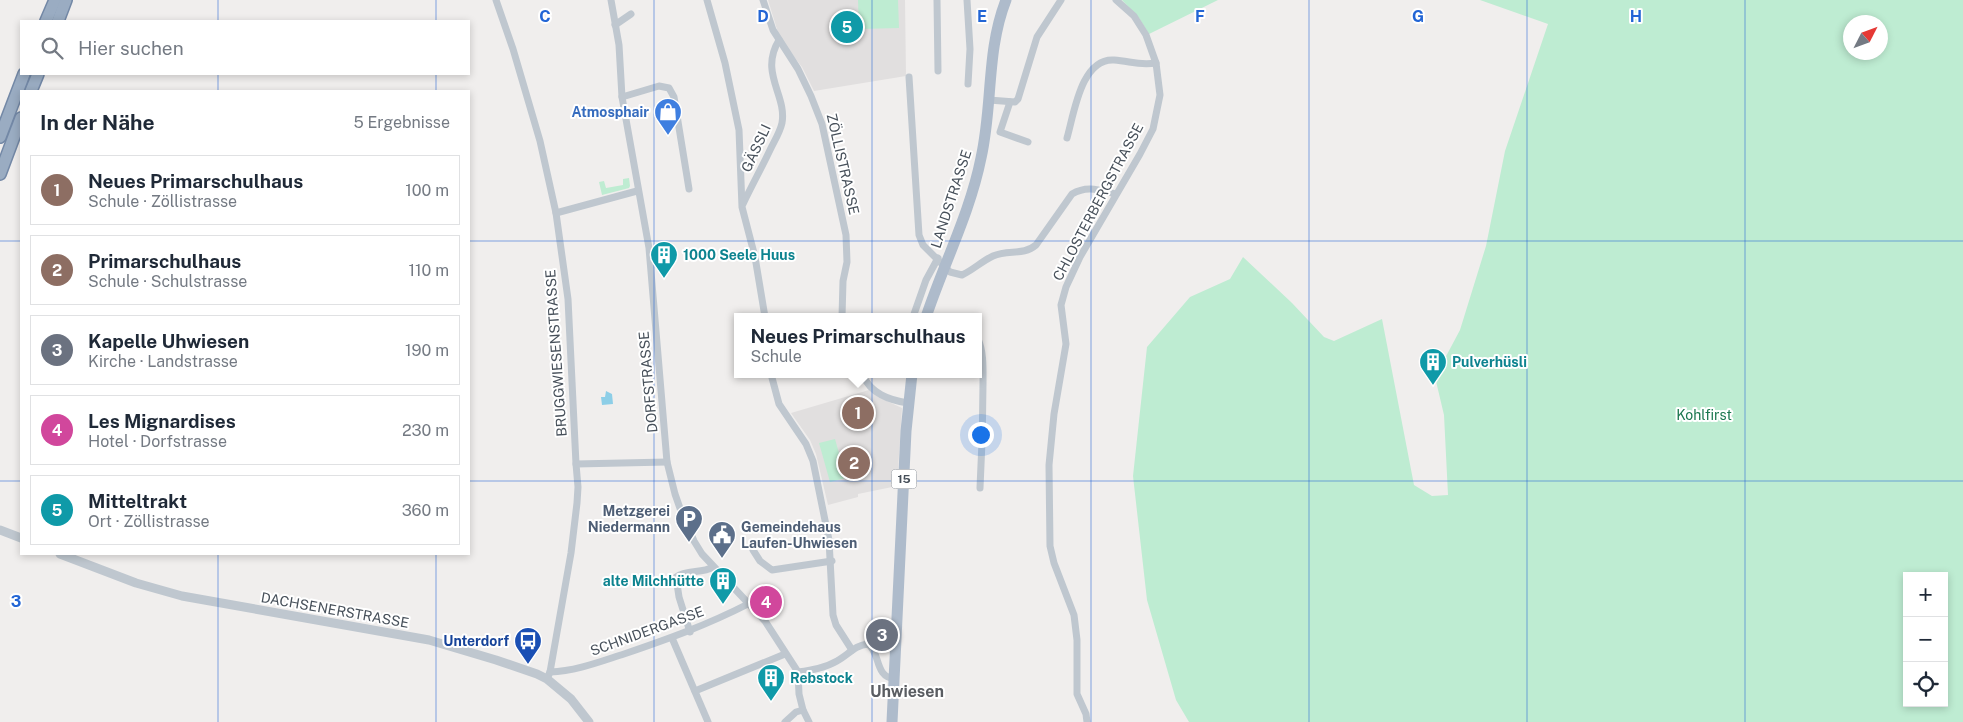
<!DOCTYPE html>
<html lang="de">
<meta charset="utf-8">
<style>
body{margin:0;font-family:"Public Sans",sans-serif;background:#f6f6f7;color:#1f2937}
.controls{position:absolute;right:15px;bottom:15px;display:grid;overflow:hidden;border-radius:0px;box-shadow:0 2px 8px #0003}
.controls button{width:45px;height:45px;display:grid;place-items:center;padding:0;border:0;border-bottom:1px solid #e0e1e3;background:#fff;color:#1f2937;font:25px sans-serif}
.compass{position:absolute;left:1843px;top:15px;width:45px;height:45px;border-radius:50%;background:#fff;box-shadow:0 2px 8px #0003;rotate:48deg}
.you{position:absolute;left:980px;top:434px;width:18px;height:18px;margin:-12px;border:4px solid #fff;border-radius:50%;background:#1a73e8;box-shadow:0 0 0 8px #1a73e833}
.badge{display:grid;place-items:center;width:32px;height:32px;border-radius:50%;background:#1a73e8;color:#fff;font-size:16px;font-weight:700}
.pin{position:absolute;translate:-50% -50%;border:2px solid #fff;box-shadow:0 1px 5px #0006}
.popup{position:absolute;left:734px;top:313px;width:248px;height:65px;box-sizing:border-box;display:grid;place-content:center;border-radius:0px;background:#fff;filter:drop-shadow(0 1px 4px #0005);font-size:16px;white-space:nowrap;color:#747a83}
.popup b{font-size:19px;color:#1f2937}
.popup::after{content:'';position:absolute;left:50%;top:100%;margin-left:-10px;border:10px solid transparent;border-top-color:#fff}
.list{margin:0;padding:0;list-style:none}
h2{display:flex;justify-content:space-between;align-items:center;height:65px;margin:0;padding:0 20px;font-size:21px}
h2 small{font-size:16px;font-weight:400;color:#747a83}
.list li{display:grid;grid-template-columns:32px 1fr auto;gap:15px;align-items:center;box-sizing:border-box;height:70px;margin:0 10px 10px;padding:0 10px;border:1px solid #e0e1e3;border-radius:0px}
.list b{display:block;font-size:19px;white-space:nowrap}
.list p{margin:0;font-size:16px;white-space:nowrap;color:#747a83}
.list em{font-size:16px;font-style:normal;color:#747a83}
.icon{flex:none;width:28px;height:28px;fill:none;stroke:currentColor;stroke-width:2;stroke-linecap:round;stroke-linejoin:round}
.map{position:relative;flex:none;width:1963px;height:722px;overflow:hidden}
.search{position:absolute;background:#fff;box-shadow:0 2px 8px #0003;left:20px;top:20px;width:450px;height:55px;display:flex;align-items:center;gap:12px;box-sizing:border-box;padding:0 18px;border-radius:0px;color:#747a83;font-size:19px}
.panel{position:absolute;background:#fff;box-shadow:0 2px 8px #0003;left:20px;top:90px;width:450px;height:465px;border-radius:0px}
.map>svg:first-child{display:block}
.education{fill:#e1dfdf}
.green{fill:#beecd2;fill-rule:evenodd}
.water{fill:#8dcee7}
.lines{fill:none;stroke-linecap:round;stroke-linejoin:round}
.trunk-casing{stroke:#7388a6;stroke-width:14}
.minor{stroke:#bfc7cf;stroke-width:7}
.tertiary{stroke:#bfc7cf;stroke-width:9}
.primary{stroke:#aebbcb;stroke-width:11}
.trunk{stroke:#9aacc2;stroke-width:11}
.grid{fill:none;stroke:#2265d5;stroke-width:1;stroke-opacity:0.55}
.labels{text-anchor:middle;stroke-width:4;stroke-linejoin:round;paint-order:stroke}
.shield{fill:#fff;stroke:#7e848c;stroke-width:1}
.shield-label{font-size:12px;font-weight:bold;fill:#47505a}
.shop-label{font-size:14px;font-weight:bold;fill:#366cbe;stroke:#fff;text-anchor:end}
.street-label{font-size:14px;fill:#47505a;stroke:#fff}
.culture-label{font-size:14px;font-weight:bold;fill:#0d838f;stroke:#fff;text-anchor:start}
.park-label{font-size:14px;fill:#1b774f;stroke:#fff}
.service-label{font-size:14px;font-weight:bold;fill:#4e5e75;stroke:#fff;text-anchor:end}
.transit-label{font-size:14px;font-weight:bold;fill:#164399;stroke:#fff;text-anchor:end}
.quarter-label{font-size:16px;font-weight:bold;fill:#5a5d62;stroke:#fff}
.grid-label{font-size:16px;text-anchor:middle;font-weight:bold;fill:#2265d5;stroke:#fff;stroke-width:4;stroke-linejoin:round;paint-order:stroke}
</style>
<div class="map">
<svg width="1963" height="722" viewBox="0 0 1963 722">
<rect width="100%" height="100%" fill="#f0eeed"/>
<!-- education -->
<g class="education">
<polygon points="768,0 905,0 906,76 814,91 802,67 780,39"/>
<polygon points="869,390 878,397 902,408 897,486 858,494 858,497 828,505 816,454 810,440 791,413"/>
</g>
<!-- green -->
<g class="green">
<polygon points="858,0 898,0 899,28 859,29"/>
<polygon points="1122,0 1218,0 1149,34 1139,18"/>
<path d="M 1480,0 L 1963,0 L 1963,722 L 1189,722 L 1176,700 L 1147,600 L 1133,476 L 1147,347 L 1190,297 L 1230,279 L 1243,257 L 1292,303 L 1324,337 L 1334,341 L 1382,319 L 1414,485 L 1432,496 L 1448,495 L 1444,415 L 1435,377 L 1460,330 L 1486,246 L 1505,151 L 1548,24 ZM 1880,22 L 1880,52 L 1850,52 L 1850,22 ZM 1907,576 L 1944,576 L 1944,703 L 1907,703 Z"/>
<polygon points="629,178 630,186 629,188 602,195 599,182 604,181 606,188 623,185 623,179"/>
<polygon points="835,439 846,478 830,482 819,443"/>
</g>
<!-- water -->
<polygon class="water" points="606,391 612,394 613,404 602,405 601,397 605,397"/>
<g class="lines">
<defs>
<g id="trunk">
<polyline points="46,21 55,0"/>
<polyline points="58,21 66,0"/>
<polyline points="31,91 38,74"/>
<polyline points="0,137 24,74"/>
<polyline points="0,174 21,118"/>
</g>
</defs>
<!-- trunk casing -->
<use href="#trunk" class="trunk-casing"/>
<!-- minor -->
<g class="minor">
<polyline points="496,0 513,49 540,141 556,213 568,299 576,464 578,487 577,503 571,553 550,672 547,679"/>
<polyline points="611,0 619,45 622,97 649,248 667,462 675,494 682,514 694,541 702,554 765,621 798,672 799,694 803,710 809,722"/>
<polyline points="707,0 725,63 739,130 742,207 755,257 765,317"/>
<polyline points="763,0 773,30 798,69 811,96 822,124 846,235 847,262 843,281 842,317"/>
<polyline points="937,0 938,71"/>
<polyline points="967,0 970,49 968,84"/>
<polyline points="615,25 631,14"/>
<path d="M 909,77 L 919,235 L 923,245 L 950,272 L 962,275 C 973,270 982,261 993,256 C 1008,249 1023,256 1036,245 L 1072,194 C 1087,185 1099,190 1116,194"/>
<polyline points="622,97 659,86 669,88 674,97 689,189"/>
<polyline points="989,100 1015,102 1018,99 1037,37 1061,0"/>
<polyline points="1010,102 1000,132 1028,142"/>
<path d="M 1067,138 C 1074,114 1081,58 1114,60 C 1130,61 1139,66 1156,63"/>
<path d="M 743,204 C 752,185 762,167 771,148 C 775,140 780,132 782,123 C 787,95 759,73 779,40"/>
<polyline points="556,213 637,191"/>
<polyline points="913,317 926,280 938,258"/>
<path d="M 978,339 C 984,353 983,369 983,384 C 983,419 982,453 980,488"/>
<polyline points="771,374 779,404 806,444 813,461 829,540 833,615 836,625 852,650"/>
<path d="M 862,374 C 871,394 889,400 908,403"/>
<polyline points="576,464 667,462"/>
<polyline points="753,550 760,561 772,570 832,561"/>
<path d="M 690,632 L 679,597 L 676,577 C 687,569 702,574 713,567"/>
<polyline points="672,638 708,722"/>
<path d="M 550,672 C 576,671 599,662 624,654 C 668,639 707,625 748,604"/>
<path d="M 798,672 C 812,670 825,668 837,661 C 848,655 855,645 868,644 C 881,653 874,677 895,679"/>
<polyline points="695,691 785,654"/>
<polyline points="785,722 796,712 803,710"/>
<polyline points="1087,722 1086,714 1077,694 1077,640 1074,615 1054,563 1050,546 1049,465 1054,414 1066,344 1061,305 1066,287 1080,257 1140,154 1153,129 1160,95 1156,63 1146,35 1134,16 1116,0"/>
</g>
<!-- tertiary -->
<g class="tertiary">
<polyline points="0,530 21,538"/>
<polyline points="60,554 136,583 182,596 429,640 496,660 537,674 547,679 571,699 589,722"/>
</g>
<!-- primary -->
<g class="primary">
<path d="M 926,317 C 944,263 970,213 981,158 C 993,105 986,51 1006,0"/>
<polyline points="892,722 906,431 912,374"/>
</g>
<!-- trunk -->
<use href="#trunk" class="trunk"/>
</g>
<!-- grid -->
<path class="grid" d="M 218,0 L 218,21M 436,0 L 436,21M 654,0 L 654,722M 872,0 L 872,722M 1091,0 L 1091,722M 1309,0 L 1309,722M 1527,0 L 1527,722M 1745,0 L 1745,722M 218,74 L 218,91M 436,74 L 436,91M 0,241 L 21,241M 469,241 L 1963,241M 0,481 L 21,481M 469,481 L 1963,481M 218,554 L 218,722M 436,554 L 436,722"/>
<!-- icons -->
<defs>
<symbol id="shop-pin" viewBox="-11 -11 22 30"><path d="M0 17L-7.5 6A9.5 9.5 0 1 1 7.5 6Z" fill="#3f7fe0" stroke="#fff"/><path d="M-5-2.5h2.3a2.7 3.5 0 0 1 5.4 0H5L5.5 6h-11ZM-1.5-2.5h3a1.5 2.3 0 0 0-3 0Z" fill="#fff"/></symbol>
<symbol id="building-pin" viewBox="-11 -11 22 30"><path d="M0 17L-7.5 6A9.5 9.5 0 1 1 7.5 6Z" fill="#0f9aa8" stroke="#fff"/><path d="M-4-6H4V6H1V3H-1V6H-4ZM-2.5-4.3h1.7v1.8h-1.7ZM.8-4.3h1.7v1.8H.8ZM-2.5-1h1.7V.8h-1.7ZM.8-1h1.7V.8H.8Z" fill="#fff"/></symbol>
<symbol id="parking-pin" viewBox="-11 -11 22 30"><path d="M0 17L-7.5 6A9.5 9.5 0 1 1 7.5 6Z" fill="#5c6f8a" stroke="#fff"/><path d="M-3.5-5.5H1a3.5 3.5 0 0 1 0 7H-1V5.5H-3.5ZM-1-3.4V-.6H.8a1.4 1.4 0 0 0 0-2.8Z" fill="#fff"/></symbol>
<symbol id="civic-pin" viewBox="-11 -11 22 30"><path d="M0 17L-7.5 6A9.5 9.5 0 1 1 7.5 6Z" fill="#5c6f8a" stroke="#fff"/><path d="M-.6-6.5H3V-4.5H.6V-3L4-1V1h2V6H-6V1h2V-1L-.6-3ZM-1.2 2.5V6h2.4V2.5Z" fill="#fff"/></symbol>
<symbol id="bus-pin" viewBox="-11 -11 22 30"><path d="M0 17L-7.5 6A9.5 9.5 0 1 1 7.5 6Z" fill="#1a4fb4" stroke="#fff"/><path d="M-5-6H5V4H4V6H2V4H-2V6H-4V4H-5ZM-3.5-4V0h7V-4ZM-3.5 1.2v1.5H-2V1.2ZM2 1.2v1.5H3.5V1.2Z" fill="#fff"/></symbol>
</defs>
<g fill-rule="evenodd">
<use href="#shop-pin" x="652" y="96" width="32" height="43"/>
<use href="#building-pin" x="648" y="239" width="32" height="43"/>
<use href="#building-pin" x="1417" y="346" width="32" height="43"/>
<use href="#parking-pin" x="673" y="503" width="32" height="43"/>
<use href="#civic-pin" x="706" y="519" width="32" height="43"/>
<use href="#building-pin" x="707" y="565" width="32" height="43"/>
<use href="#bus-pin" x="512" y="625" width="32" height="43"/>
<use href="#building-pin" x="755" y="662" width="32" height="43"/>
</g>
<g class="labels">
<!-- shield labels -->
<rect class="shield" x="891.5" y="469.5" width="25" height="19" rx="4"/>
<g class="shield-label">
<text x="904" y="483">15</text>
</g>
<!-- shop labels -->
<g class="shop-label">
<text x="649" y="117">Atmosphair</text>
</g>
<!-- street labels -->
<g class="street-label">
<text transform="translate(756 148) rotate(-65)" y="5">GÄSSLI</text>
<text transform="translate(843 164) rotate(77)" y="5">ZÖLLISTRASSE</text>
<text transform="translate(951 199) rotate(-72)" y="5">LANDSTRASSE</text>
<text transform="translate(1098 202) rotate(-62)" y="5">CHLOSTERBERGSTRASSE</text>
<text transform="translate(556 353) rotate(-94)" y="5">BRUGGWIESENSTRASSE</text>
<text transform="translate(648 382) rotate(-95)" y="5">DORFSTRASSE</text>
<text transform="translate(335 610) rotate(10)" y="5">DACHSENERSTRASSE</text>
<text transform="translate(647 631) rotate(-20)" y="5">SCHNIDERGASSE</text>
</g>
<!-- culture labels -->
<g class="culture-label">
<text x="683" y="260">1000 Seele Huus</text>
<text x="1452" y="367">Pulverhüsli</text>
<text x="704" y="586" text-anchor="end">alte Milchhütte</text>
<text x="790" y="683">Rebstock</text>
</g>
<!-- park labels -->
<g class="park-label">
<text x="1704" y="420">Kohlfirst</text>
</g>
<!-- service labels -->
<g class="service-label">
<text x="670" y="516">Metzgerei<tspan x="670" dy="16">Niedermann</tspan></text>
<text x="741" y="532" text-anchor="start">Gemeindehaus<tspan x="741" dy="16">Laufen-Uhwiesen</tspan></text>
</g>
<!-- transit labels -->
<g class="transit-label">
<text x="509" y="646">Unterdorf</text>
</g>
<!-- quarter labels -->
<g class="quarter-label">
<text x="907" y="697">Uhwiesen</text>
</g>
</g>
<g class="grid-label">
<text x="545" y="22">C</text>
<text x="763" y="22">D</text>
<text x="982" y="22">E</text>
<text x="1200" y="22">F</text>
<text x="1418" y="22">G</text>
<text x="1636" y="22">H</text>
<text x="16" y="607">3</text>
</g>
</svg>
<div class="controls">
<button>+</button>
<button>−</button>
<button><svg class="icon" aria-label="locate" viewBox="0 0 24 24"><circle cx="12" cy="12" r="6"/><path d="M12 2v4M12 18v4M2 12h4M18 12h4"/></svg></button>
</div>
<svg class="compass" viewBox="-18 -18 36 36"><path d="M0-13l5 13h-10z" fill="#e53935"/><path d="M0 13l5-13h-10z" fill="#747a83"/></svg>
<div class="you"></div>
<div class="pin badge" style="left:858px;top:413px;background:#8d6e63">1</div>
<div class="popup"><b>Neues Primarschulhaus</b>Schule</div>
<div class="pin badge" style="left:854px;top:463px;background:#8d6e63">2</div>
<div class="pin badge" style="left:882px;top:635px;background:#6b7280">3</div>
<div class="pin badge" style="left:766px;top:602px;background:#d1479c">4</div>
<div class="pin badge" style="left:847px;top:27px;background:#0f9aa8">5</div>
<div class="search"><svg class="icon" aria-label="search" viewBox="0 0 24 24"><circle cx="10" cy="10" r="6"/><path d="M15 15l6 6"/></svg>Hier suchen</div>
<section class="panel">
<h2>In der Nähe<small>5 Ergebnisse</small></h2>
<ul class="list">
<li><span class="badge" style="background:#8d6e63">1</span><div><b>Neues Primarschulhaus</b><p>Schule · Zöllistrasse</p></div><em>100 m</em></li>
<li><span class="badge" style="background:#8d6e63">2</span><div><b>Primarschulhaus</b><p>Schule · Schulstrasse</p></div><em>110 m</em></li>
<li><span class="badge" style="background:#6b7280">3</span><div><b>Kapelle Uhwiesen</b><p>Kirche · Landstrasse</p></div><em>190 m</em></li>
<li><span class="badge" style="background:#d1479c">4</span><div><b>Les Mignardises</b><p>Hotel · Dorfstrasse</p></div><em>230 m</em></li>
<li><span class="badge" style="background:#0f9aa8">5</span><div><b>Mitteltrakt</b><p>Ort · Zöllistrasse</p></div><em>360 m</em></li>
</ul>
</section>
</div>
